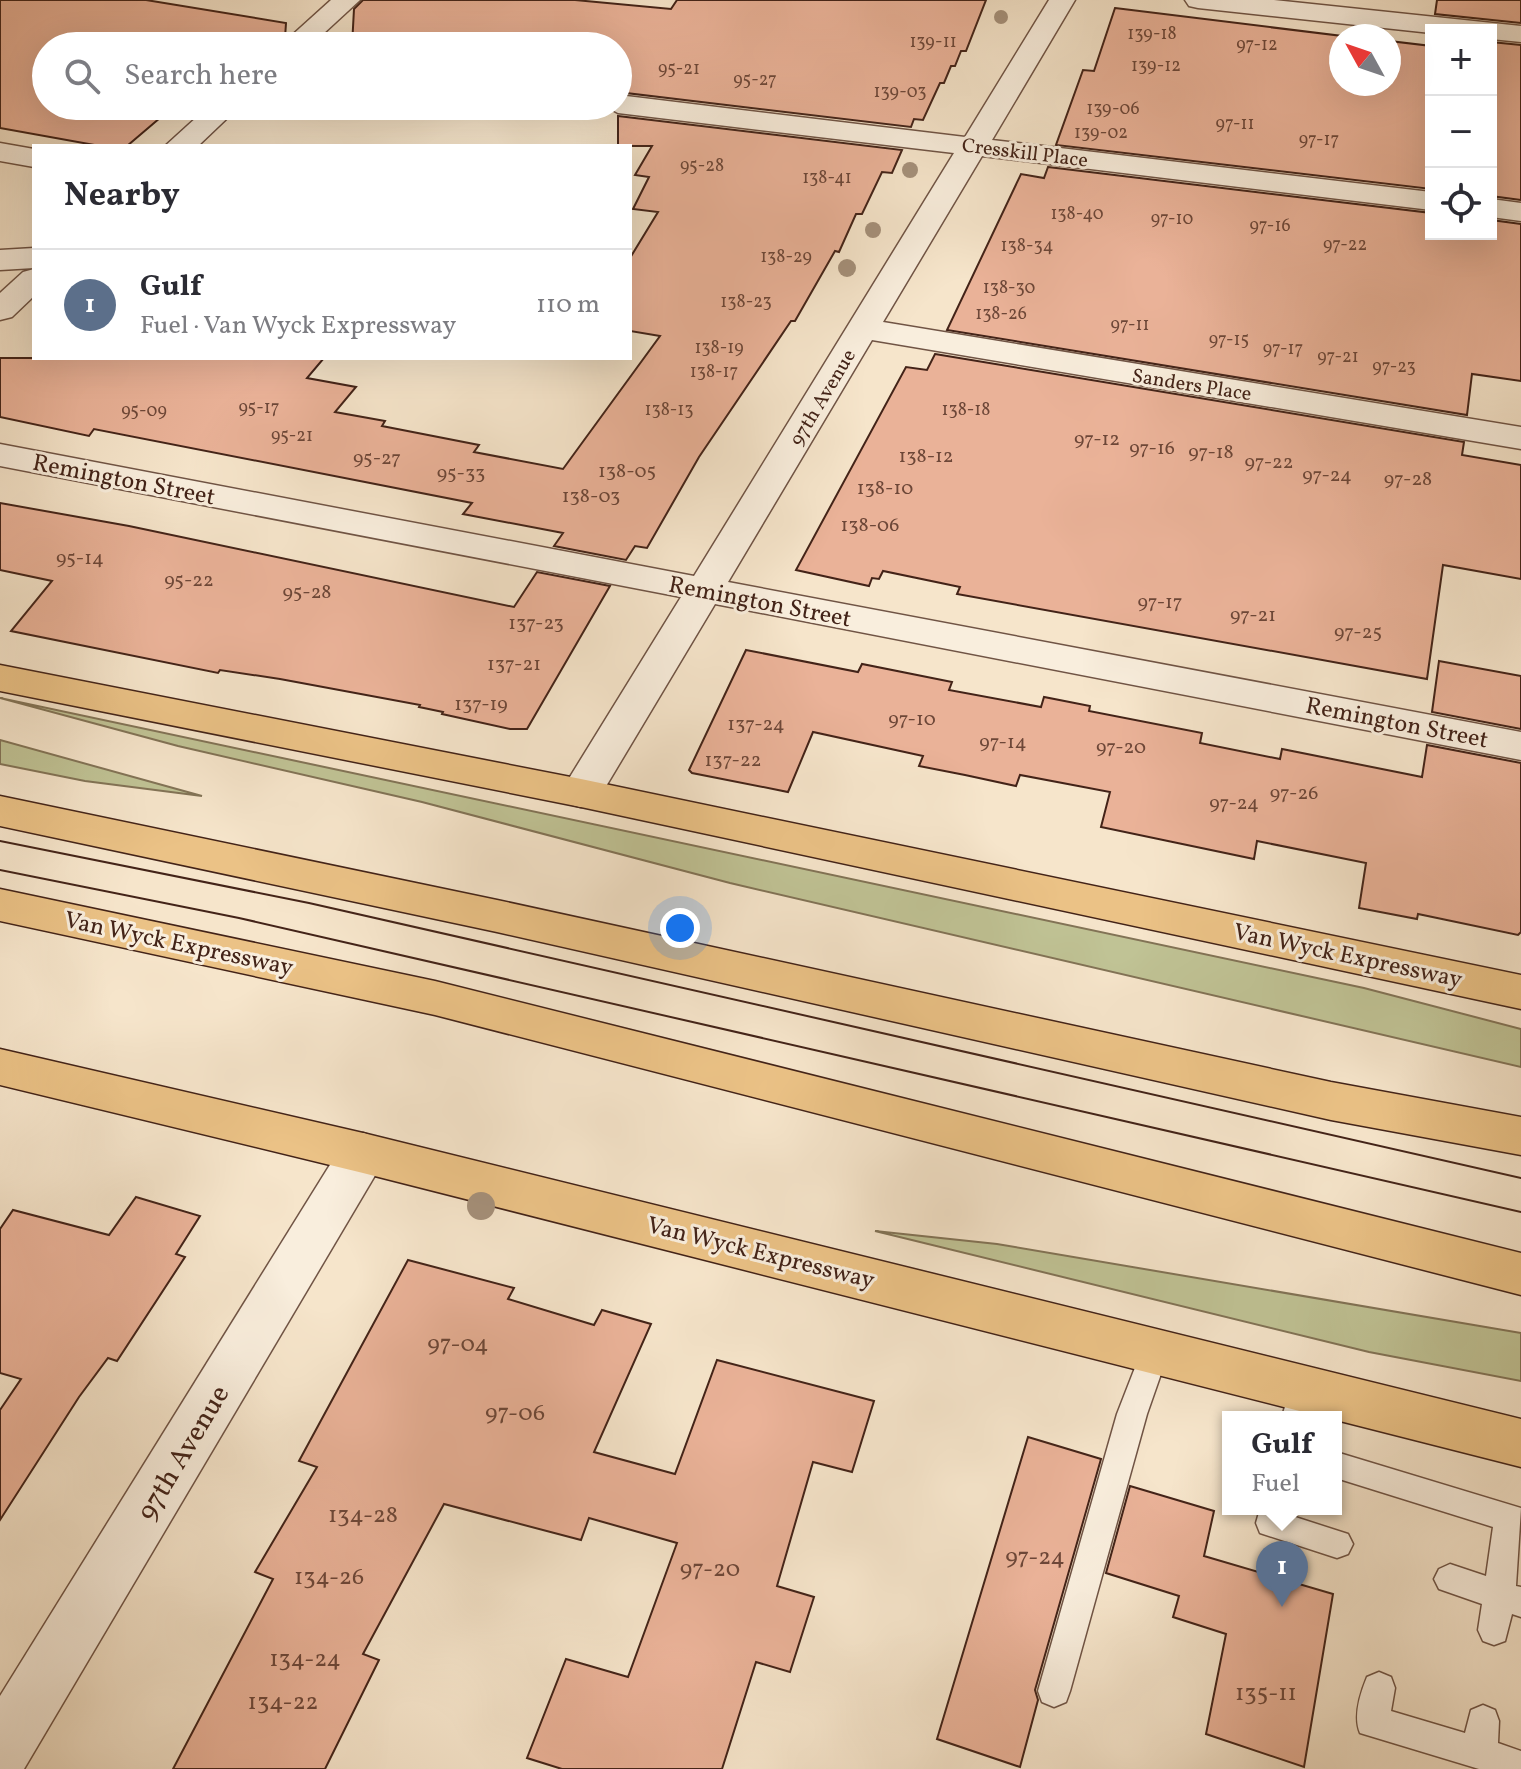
<!DOCTYPE html>
<meta charset="utf-8">
<style>
body{margin:0;font-family:Vollkorn,serif;background:#f2f2f3;color:#2b2b33}
.controls{position:absolute;right:24px;top:24px;display:grid;overflow:hidden;border-radius:0px;box-shadow:0 8px 32px #0002}
.controls button{width:72px;height:72px;display:grid;place-items:center;padding:0;border:0;border-bottom:2px solid #e1e1e2;background:#fff;color:#2b2b33;font:40px sans-serif}
.compass{position:absolute;left:1329px;top:24px;width:72px;height:72px;border-radius:50%;background:#fff;box-shadow:0 8px 32px #0002;rotate:310deg}
.you{position:absolute;left:680px;top:928px;width:28px;height:28px;margin:-20px;border:6px solid #fff;border-radius:50%;background:#1a73e8;box-shadow:0 0 0 12px #1a73e833}
.badge{display:grid;place-items:center;width:52px;height:52px;border-radius:50%;background:#111827;color:#fff;font-size:26px;font-weight:700}
.pin{position:absolute;translate:-50% -66px;filter:drop-shadow(0 2px 4px #0008)}
.pin::after{content:'';position:absolute;top:42px;width:28px;height:24px;background:inherit;clip-path:polygon(0 0,100% 0,50% 100%)}
.popup{position:absolute;left:1222px;top:1411px;width:120px;height:104px;box-sizing:border-box;display:grid;place-content:center;border-radius:0px;background:#fff;filter:drop-shadow(0 2px 6px #0005);font-size:26px;white-space:nowrap;color:#7c7c81}
.popup b{font-size:30px;color:#2b2b33}
.popup::after{content:'';position:absolute;left:50%;top:100%;margin-left:-16px;border:16px solid transparent;border-top-color:#fff}
.list{margin:0;padding:0;list-style:none}
h2{display:flex;justify-content:space-between;align-items:center;height:104px;margin:0;padding:0 32px;font-size:34px}
h2 small{font-size:26px;font-weight:400;color:#7c7c81}
.list li{display:grid;grid-template-columns:52px 1fr auto;gap:24px;align-items:center;box-sizing:border-box;height:112px;padding:0 32px;border-top:2px solid #e1e1e2}
.list b{display:block;font-size:30px;white-space:nowrap}
.list p{margin:0;font-size:26px;white-space:nowrap;color:#7c7c81}
.list em{font-size:26px;font-style:normal;color:#7c7c81}
.icon{flex:none;width:44px;height:44px;fill:none;stroke:currentColor;stroke-width:2;stroke-linecap:round;stroke-linejoin:round}
.map{position:relative;flex:none;width:1521px;height:1769px;overflow:hidden}
.search{position:absolute;background:#fff;box-shadow:0 8px 32px #0002;left:32px;top:32px;width:600px;height:88px;display:flex;align-items:center;gap:20px;box-sizing:border-box;padding:0 28px;border-radius:44px;color:#7c7c81;font-size:30px}
.panel{position:absolute;background:#fff;box-shadow:0 8px 32px #0002;left:32px;top:144px;width:600px;height:216px;border-radius:0px}
.map>svg:first-child{display:block}
.green{fill:#c0c395;stroke:#827356;stroke-width:2}
.building{fill:#eab298;stroke:#432318;stroke-width:2}
.lines{fill:none;stroke-linecap:round;stroke-linejoin:round}
.service-casing{stroke:#705445;stroke-width:3}
.minor-casing{stroke:#705445;stroke-width:3}
.primary-casing{stroke:#432318;stroke-width:3}
.motorway-casing{stroke:#432318;stroke-width:3}
.service{fill:#f9eedd;fill-rule:evenodd}
.minor{fill:#f9eedd;fill-rule:evenodd}
.primary{fill:#ebc286;fill-rule:evenodd}
.motorway{fill:#ebc286;fill-rule:evenodd}
.tram{stroke:#432318;stroke-width:2}
.tree{fill:#a5907a}
.labels{text-anchor:middle;stroke-width:6;stroke-linejoin:round;paint-order:stroke}
.far-number-label{font-size:18px;fill:#6d4738}
.far-street-label{font-size:20px;fill:#432318;stroke:#f9eedd}
.number-label{font-size:20px;fill:#6d4738}
.street-label{font-size:24px;fill:#432318;stroke:#f9eedd}
.near-number-label{font-size:24px;fill:#6d4738}
.near-street-label{font-size:28px;fill:#432318;stroke:#f9eedd}
</style>
<div class="map">
<svg width="1521" height="1769" viewBox="0 0 1521 1769">
<rect width="100%" height="100%" fill="#f6e5cb"/>
<filter id="stains"><feTurbulence type="fractalNoise" baseFrequency=".0025" numOctaves="4"/><feColorMatrix values="0 0 0 0 .2 0 0 0 0 .09 0 0 0 0 .02 0 0 0 .5 -.17"/></filter>
<radialGradient id="worn" r=".72"><stop offset=".6" stop-color="#630" stop-opacity="0"/><stop offset="1" stop-color="#630" stop-opacity=".3"/></radialGradient>
<!-- green -->
<g class="green">
<polygon points="0,698 1364,988 1521,1029 1521,1067 730,883 422,802 178,746"/>
<polygon points="0,740 202,796 85,781 0,764"/>
<polygon points="875,1231 997,1244 1521,1333 1521,1381 1369,1352"/>
</g>
<!-- building -->
<g class="building">
<polygon points="0,0 146,0 286,23 285,38 277,46 46,46 46,106 174,106 127,146 100,146 0,128"/>
<polygon points="363,0 575,0 671,9 677,0 986,0 966,51 961,51 955,66 951,66 944,83 940,83 923,120 914,119 911,127 618,92 618,46 352,46 354,9"/>
<polygon points="1437,0 1521,0 1521,23 1435,14"/>
<polygon points="1115,8 1342,36 1341,84 1389,84 1389,41 1431,46 1431,189 1056,145 1083,70 1094,71"/>
<polygon points="1491,42 1521,45 1521,200 1491,196"/>
<polygon points="618,116 902,150 892,173 882,172 862,214 856,214 839,252 835,251 795,321 791,321 699,457 647,548 635,546 626,560 554,546 563,533 463,514 472,503 94,429 89,436 0,417 0,358 324,358 307,378 356,387 335,412 385,421 382,426 479,445 474,452 563,469 660,336 630,331 630,258 658,212 633,209 649,177 635,175 652,146 618,146"/>
<polygon points="1048,167 1431,213 1431,234 1491,234 1491,220 1521,224 1521,381 1472,374 1467,415 947,330 1021,174 1044,178"/>
<polygon points="935,354 1464,442 1462,455 1521,465 1521,579 1443,565 1427,679 957,594 960,587 883,571 879,579 872,578 869,586 796,570 906,367 927,370"/>
<polygon points="0,503 129,526 514,607 537,572 610,586 527,729 510,729 442,714 443,712 419,707 420,705 280,679 220,670 218,673 11,631 52,581 0,570"/>
<polygon points="746,650 858,672 862,664 952,682 949,690 1041,707 1044,697 1090,706 1089,711 1202,733 1200,743 1280,759 1282,749 1422,777 1427,745 1521,763 1521,932 1518,935 1418,914 1417,919 1359,908 1366,863 1257,841 1254,859 1101,827 1110,792 1020,775 1016,786 965,775 919,766 923,756 813,732 788,792 692,773 689,770"/>
<polygon points="1439,661 1521,676 1521,729 1432,712"/>
<polygon points="136,1197 200,1216 176,1254 185,1257 117,1361 108,1358 79,1397 0,1520 0,1410 21,1379 0,1373 0,1229 13,1210 109,1235"/>
<polygon points="408,1260 514,1288 508,1299 594,1325 602,1310 651,1324 594,1452 675,1474 717,1360 874,1401 852,1472 813,1462 777,1586 814,1597 790,1672 756,1662 722,1769 562,1769 527,1758 566,1659 628,1677 677,1543 589,1518 581,1540 444,1504 363,1654 379,1660 325,1769 173,1769 273,1579 255,1572 317,1467 299,1461"/>
<polygon points="1028,1437 1101,1459 1035,1690 1038,1700 1020,1767 937,1739"/>
<polygon points="1130,1486 1214,1511 1204,1556 1333,1594 1304,1767 1206,1734 1226,1634 1173,1617 1179,1596 1106,1573"/>
</g>
<g class="lines">
<defs>
<g id="service">
<polygon points="1155,1339 1165,1342 1169,1351 1147,1414 1070,1691 1066,1702 1054,1707 1042,1702 1038,1691 1117,1414 1145,1342"/>
<polygon points="1303,1375 1313,1379 1318,1388 1312,1417 1282,1417 1293,1379"/>
<polygon points="1336,1452 1521,1508 1516,1586 1521,1587 1521,1617 1512,1614 1505,1641 1494,1645 1483,1641 1478,1630 1482,1604 1439,1589 1434,1579 1439,1569 1450,1564 1486,1576 1493,1527 1336,1478"/>
<polygon points="1260,1509 1290,1509 1289,1515 1348,1534 1353,1544 1348,1554 1337,1558 1260,1533 1256,1523"/>
<path d="M 1379,1672 L 1391,1677 L 1395,1688 L 1391,1711 L 1465,1733 L 1471,1710 L 1483,1705 L 1495,1710 L 1499,1721 L 1498,1743 L 1521,1751 L 1521,1769 L 1479,1769 L 1360,1733 C 1353,1716 1360,1694 1367,1677 Z"/>
</g>
<g id="minor">
<polygon points="331,0 360,0 310,46 280,46"/>
<polygon points="1049,0 1075,0 992,140 1431,192 1431,210 982,156 883,322 1521,427 1521,449 872,340 728,582 1521,732 1521,760 715,604 596,803 581,807 566,803 560,793 681,597 0,466 0,444 694,576 954,153 618,113 605,106 618,106 618,95 965,137"/>
<polygon points="1185,0 1274,0 1521,26 1521,42 1491,39 1491,30 1431,30 1431,33 1198,8 1189,6"/>
<polygon points="209,106 240,106 198,146 165,146"/>
<polygon points="0,143 34,149 34,167 0,161"/>
<polygon points="1491,199 1521,203 1521,221 1491,217"/>
<polygon points="34,248 34,268 0,270 0,250"/>
<polygon points="34,269 34,296 12,317 0,320 0,293 23,272"/>
<polygon points="363,1133 380,1139 388,1153 380,1167 24,1769 0,1769 0,1696 346,1139"/>
</g>
<g id="primary">
<polygon points="0,665 581,779 1521,975 1521,1009 581,807 0,691"/>
<polygon points="0,1049 363,1133 1521,1419 1521,1467 1336,1420 1336,1417 1323,1417 363,1173 0,1085"/>
</g>
<g id="motorway">
<polygon points="0,796 497,900 1331,1082 1521,1117 1521,1155 1331,1120 497,932 0,826"/>
<polygon points="0,889 435,981 1521,1253 1521,1295 435,1015 0,921"/>
</g>
</defs>
<!-- service casing -->
<use href="#service" class="service-casing"/>
<!-- minor casing -->
<use href="#minor" class="minor-casing"/>
<!-- primary casing -->
<use href="#primary" class="primary-casing"/>
<!-- motorway casing -->
<use href="#motorway" class="motorway-casing"/>
<!-- service -->
<use href="#service" class="service"/>
<!-- minor -->
<use href="#minor" class="minor"/>
<!-- primary -->
<use href="#primary" class="primary"/>
<!-- motorway -->
<use href="#motorway" class="motorway"/>
<!-- tram -->
<g class="tram">
<polyline points="0,841 309,903 1521,1178"/>
<polyline points="0,870 239,918 1521,1212"/>
</g>
</g>
<!-- trees -->
<g class="tree">
<circle cx="1001" cy="17" r="7"/>
<circle cx="910" cy="170" r="8"/>
<circle cx="873" cy="230" r="8"/>
<circle cx="847" cy="268" r="9"/>
<circle cx="481" cy="1206" r="14"/>
</g>
<g class="labels">
<!-- far-number labels -->
<g class="far-number-label">
<text x="1152" y="39">139-18</text>
<text x="933" y="47">139-11</text>
<text x="1257" y="50">97-12</text>
<text x="1156" y="71">139-12</text>
<text x="679" y="74">95-21</text>
<text x="755" y="85">95-27</text>
<text x="900" y="97">139-03</text>
<text x="1113" y="114">139-06</text>
<text x="1235" y="129">97-11</text>
<text x="1101" y="138">139-02</text>
<text x="1319" y="145">97-17</text>
<text x="702" y="171">95-28</text>
<text x="827" y="183">138-41</text>
<text x="1077" y="219">138-40</text>
<text x="1172" y="224">97-10</text>
<text x="1270" y="231">97-16</text>
<text x="1345" y="250">97-22</text>
<text x="1027" y="251">138-34</text>
<text x="786" y="262">138-29</text>
<text x="1009" y="293">138-30</text>
<text x="746" y="307">138-23</text>
<text x="1001" y="319">138-26</text>
<text x="1130" y="330">97-11</text>
<text x="1229" y="345">97-15</text>
<text x="719" y="353">138-19</text>
<text x="1283" y="354">97-17</text>
<text x="1338" y="362">97-21</text>
<text x="1394" y="372">97-23</text>
<text x="714" y="377">138-17</text>
<text x="259" y="413">95-17</text>
<text x="669" y="415">138-13</text>
<text x="966" y="415">138-18</text>
<text x="144" y="416">95-09</text>
<text x="292" y="441">95-21</text>
</g>
<!-- far-street labels -->
<g class="far-street-label">
<text transform="translate(1025 152) rotate(7)" y="7">Cresskill Place</text>
<text transform="translate(1192 384) rotate(9)" y="7">Sanders Place</text>
<text transform="translate(822 397) rotate(-59)" y="7">97th Avenue</text>
</g>
<!-- number labels -->
<g class="number-label">
<text x="1097" y="445">97-12</text>
<text x="1152" y="454">97-16</text>
<text x="1211" y="458">97-18</text>
<text x="926" y="462">138-12</text>
<text x="377" y="464">95-27</text>
<text x="1269" y="468">97-22</text>
<text x="627" y="477">138-05</text>
<text x="461" y="479">95-33</text>
<text x="1327" y="481">97-24</text>
<text x="1408" y="485">97-28</text>
<text x="885" y="494">138-10</text>
<text x="591" y="502">138-03</text>
<text x="870" y="531">138-06</text>
<text x="80" y="564">95-14</text>
<text x="189" y="586">95-22</text>
<text x="307" y="598">95-28</text>
<text x="1160" y="608">97-17</text>
<text x="1253" y="621">97-21</text>
<text x="536" y="629">137-23</text>
<text x="1358" y="638">97-25</text>
<text x="514" y="670">137-21</text>
<text x="481" y="710">137-19</text>
<text x="912" y="725">97-10</text>
<text x="756" y="730">137-24</text>
<text x="1003" y="748">97-14</text>
<text x="1121" y="753">97-20</text>
<text x="733" y="766">137-22</text>
<text x="1294" y="799">97-26</text>
<text x="1234" y="809">97-24</text>
</g>
<!-- street labels -->
<g class="street-label">
<text transform="translate(124 479) rotate(11)" y="8">Remington Street</text>
<text transform="translate(760 601) rotate(11)" y="8">Remington Street</text>
<text transform="translate(1397 722) rotate(11)" y="8">Remington Street</text>
<text transform="translate(179 943) rotate(12)" y="8">Van Wyck Expressway</text>
<text transform="translate(1348 955) rotate(12)" y="8">Van Wyck Expressway</text>
<text transform="translate(761 1252) rotate(14)" y="8">Van Wyck Expressway</text>
</g>
<!-- near-number labels -->
<g class="near-number-label">
<text x="458" y="1351">97-04</text>
<text x="515" y="1420">97-06</text>
<text x="363" y="1522">134-28</text>
<text x="1035" y="1564">97-24</text>
<text x="710" y="1576">97-20</text>
<text x="329" y="1584">134-26</text>
<text x="305" y="1666">134-24</text>
<text x="1266" y="1700">135-11</text>
<text x="283" y="1709">134-22</text>
</g>
<!-- near-street labels -->
<g class="near-street-label">
<text transform="translate(182 1452) rotate(-59)" y="10">97th Avenue</text>
</g>
</g>
<rect width="100%" height="100%" filter="url(#stains)"/>
<rect width="100%" height="100%" fill="url(#worn)"/>
</svg>
<div class="controls">
<button>+</button>
<button>−</button>
<button><svg class="icon" aria-label="locate" viewBox="0 0 24 24"><circle cx="12" cy="12" r="6"/><path d="M12 2v4M12 18v4M2 12h4M18 12h4"/></svg></button>
</div>
<svg class="compass" viewBox="-18 -18 36 36"><path d="M0-13l5 13h-10z" fill="#e53935"/><path d="M0 13l5-13h-10z" fill="#7c7c81"/></svg>
<div class="you"></div>
<div class="pin badge" style="left:1282px;top:1607px;background:#5c6f8a">1</div>
<div class="popup"><b>Gulf</b>Fuel</div>
<div class="search"><svg class="icon" aria-label="search" viewBox="0 0 24 24"><circle cx="10" cy="10" r="6"/><path d="M15 15l6 6"/></svg>Search here</div>
<section class="panel">
<h2>Nearby<small></small></h2>
<ul class="list">
<li><span class="badge" style="background:#5c6f8a">1</span><div><b>Gulf</b><p>Fuel · Van Wyck Expressway</p></div><em>110 m</em></li>
</ul>
</section>
</div>
